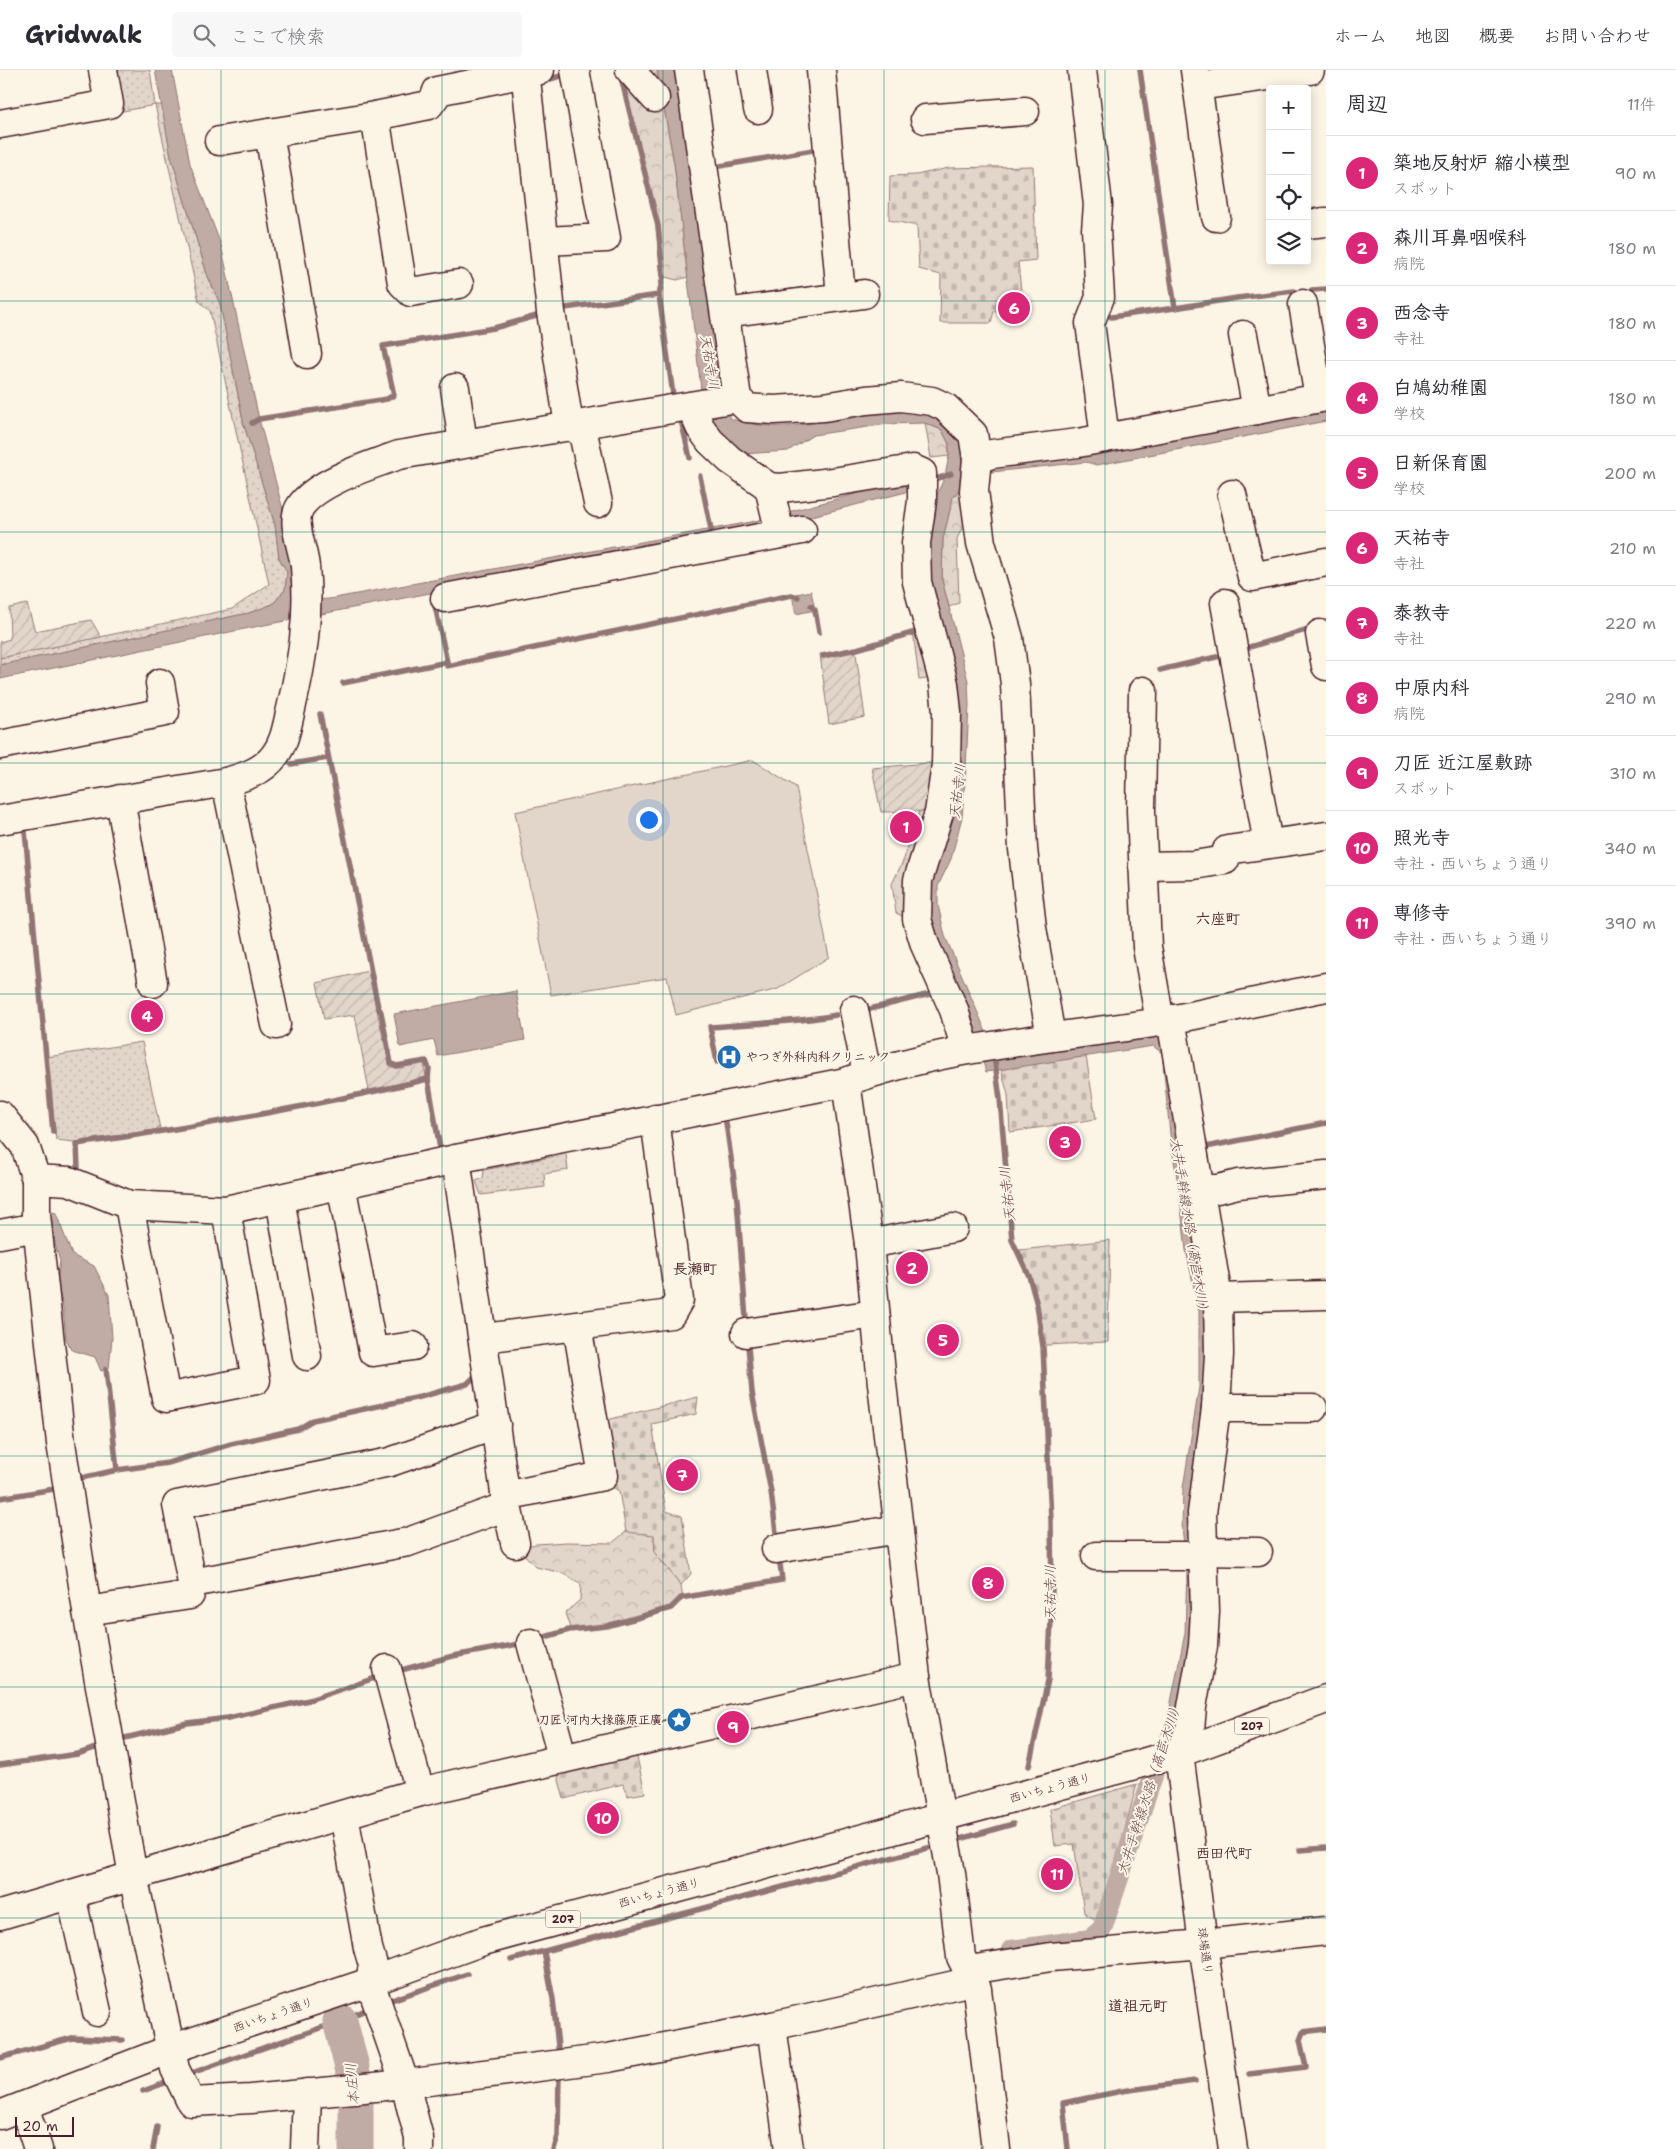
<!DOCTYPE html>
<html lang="ja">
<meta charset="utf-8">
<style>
body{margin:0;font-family:"Shantell Sans","Klee One",sans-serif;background:#f7f7f7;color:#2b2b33}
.controls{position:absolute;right:15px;top:15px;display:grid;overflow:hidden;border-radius:5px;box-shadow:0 2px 12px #0003}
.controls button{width:45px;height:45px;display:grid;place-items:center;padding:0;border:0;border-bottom:1px solid #e1e1e2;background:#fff;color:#2b2b33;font:25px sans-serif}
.scale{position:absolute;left:15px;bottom:12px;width:59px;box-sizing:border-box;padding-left:5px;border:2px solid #4a1f2b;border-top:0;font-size:14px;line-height:18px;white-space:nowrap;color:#4a1f2b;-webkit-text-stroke:4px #fcf5e5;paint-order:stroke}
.you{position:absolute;left:648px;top:749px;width:18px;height:18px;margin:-12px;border:4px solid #fff;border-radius:50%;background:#1a73e8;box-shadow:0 0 0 8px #1a73e833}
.badge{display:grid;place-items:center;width:32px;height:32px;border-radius:50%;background:#db2777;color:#fff;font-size:16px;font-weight:700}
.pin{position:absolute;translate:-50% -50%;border:2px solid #fff;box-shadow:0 1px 5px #0006}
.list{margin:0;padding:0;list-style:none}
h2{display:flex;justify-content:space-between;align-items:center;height:65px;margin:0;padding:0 20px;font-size:21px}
h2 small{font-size:16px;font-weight:400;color:#7c7c81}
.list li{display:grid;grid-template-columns:32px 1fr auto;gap:15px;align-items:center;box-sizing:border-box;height:75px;padding:0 20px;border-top:1px solid #e1e1e2}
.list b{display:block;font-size:19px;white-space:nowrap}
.list p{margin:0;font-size:16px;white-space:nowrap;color:#7c7c81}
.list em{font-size:16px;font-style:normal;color:#7c7c81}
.icon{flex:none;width:28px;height:28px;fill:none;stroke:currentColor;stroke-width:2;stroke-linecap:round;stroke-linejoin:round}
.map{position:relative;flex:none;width:1326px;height:2079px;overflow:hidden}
header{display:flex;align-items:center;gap:30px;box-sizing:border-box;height:70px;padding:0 25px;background:#fff;border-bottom:1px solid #e1e1e2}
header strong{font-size:24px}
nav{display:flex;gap:28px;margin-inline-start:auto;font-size:18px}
.search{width:350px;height:45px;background:#f7f7f7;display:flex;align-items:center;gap:12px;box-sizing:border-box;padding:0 18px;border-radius:5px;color:#7c7c81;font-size:19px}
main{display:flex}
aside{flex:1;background:#fff}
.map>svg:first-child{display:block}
.grass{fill:url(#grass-dots);stroke:#967a7a}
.forest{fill:url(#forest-crowns);stroke:#967a7a}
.cemetery{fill:url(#cemetery-stones);stroke:#967a7a}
.garden{fill:url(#garden-furrows);stroke:#967a7a}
.pitch{fill:#e2d5ca;stroke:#967a7a}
.water{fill:#c0aca5;stroke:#917474}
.pier{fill:#fcf5e5}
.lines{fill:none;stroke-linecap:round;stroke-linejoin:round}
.stream{stroke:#917474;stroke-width:5.5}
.canal{stroke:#c0aca5;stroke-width:20}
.river{stroke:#c0aca5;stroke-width:35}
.minor-casing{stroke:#4a1f2b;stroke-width:31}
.highway-casing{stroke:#4a1f2b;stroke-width:31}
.minor{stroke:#fcf5e5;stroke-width:28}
.highway{stroke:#fcf5e5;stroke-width:28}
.grid{fill:none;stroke:#0f766e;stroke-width:1;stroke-opacity:0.55}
.labels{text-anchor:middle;stroke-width:4;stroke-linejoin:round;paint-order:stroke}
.shield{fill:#fcf5e5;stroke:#7f5f63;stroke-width:1}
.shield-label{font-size:11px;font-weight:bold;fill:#4a1f2b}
.poi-label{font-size:12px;font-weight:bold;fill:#4a1f2b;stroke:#fcf5e5;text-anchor:start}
.street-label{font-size:12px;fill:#4a1f2b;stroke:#fcf5e5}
.water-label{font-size:14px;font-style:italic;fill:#6d4950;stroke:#fcf5e5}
.neighbourhood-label{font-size:14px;font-weight:bold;fill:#4a1f2b;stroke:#fcf5e5}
.quarter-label{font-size:15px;font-weight:bold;fill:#4a1f2b;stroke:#fcf5e5}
</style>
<header>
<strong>Gridwalk</strong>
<div class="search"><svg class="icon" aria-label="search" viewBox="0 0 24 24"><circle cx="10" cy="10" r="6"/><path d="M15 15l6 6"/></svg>ここで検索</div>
<nav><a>ホーム</a><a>地図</a><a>概要</a><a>お問い合わせ</a></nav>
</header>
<main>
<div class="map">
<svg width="1326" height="2079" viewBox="0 0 1326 2079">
<defs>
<pattern id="grass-dots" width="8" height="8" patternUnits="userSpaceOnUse" patternTransform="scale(1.25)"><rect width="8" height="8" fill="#e2d5ca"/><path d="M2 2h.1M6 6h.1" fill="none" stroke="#c3b6ae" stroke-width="1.8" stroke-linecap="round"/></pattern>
<pattern id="forest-crowns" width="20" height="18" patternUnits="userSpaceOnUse" patternTransform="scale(1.25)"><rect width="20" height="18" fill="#e2d5ca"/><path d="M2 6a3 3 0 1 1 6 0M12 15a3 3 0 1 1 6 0" fill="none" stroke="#c3b6ae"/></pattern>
<pattern id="cemetery-stones" width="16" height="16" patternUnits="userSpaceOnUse" patternTransform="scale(1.25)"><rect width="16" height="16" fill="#e2d5ca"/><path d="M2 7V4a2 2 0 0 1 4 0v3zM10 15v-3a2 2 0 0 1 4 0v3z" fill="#c3b6ae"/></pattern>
<pattern id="garden-furrows" width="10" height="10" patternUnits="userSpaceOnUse" patternTransform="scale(1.25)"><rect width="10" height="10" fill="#e2d5ca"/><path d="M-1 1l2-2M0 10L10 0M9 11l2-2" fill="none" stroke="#c3b6ae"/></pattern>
</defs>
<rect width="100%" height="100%" fill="#fcf5e5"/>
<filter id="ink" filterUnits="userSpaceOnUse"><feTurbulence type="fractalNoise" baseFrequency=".02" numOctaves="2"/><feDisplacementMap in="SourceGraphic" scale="10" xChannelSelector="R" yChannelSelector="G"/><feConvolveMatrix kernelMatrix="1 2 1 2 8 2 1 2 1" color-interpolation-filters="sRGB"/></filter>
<g filter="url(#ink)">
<!-- grass -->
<g class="grass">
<polygon points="112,0 150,0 155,35 162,35 171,86 207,204 220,234 244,355 275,455 279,488 287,502 285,520 273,534 249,543 0,595 0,588 232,539 269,514 210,241 199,231 155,35 118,42"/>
<polygon points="142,972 160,1059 74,1072 56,1070 47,987"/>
<polygon points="566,1084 568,1100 544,1104 545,1117 481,1125 476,1111 483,1108 484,1100"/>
</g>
<!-- forest -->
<g class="forest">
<polygon points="619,0 657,0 674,93 688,207 677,210 661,206 656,156"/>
<polygon points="925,353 942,360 949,374 949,386 931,388"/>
<polygon points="967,411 966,449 957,469 959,533 949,537 942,510 943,469 953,427"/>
<polygon points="918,560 934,608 919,610 913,561"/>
<polygon points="919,741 931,741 913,851 896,843 892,814 904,789"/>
<path d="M 626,1462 L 654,1464 L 655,1483 L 681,1515 L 683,1530 C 655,1551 605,1558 571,1561 L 565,1543 L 580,1530 L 581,1514 L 563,1503 L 536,1497 L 518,1478 L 536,1474 L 566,1472 L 612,1473 Z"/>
</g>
<!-- cemetery -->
<g class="cemetery">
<polygon points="1033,96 1036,190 1018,192 1023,240 994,241 991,253 940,253 941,205 919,199 917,156 889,150 890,106 916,105 949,98"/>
<polygon points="1086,986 1096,1049 1010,1062 1008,1025 1001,999"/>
<polygon points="1110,1170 1108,1272 1046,1275 1035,1217 1020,1180"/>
<polygon points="698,1327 696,1344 652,1354 666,1441 682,1446 691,1504 681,1515 655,1483 654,1465 626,1462 619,1421 611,1416 603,1351"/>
<polygon points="635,1678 645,1723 628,1726 623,1714 564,1729 555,1695"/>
<polygon points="1137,1714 1100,1852 1084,1843 1074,1774 1055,1776 1050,1739"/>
</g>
<!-- garden -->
<g class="garden">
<polygon points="27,534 35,561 91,550 101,567 0,588 0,572 10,569 9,538"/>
<polygon points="855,577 865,647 829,654 820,584"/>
<polygon points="939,692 931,741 881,742 872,698"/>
<polygon points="368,901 390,997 424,993 426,1007 369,1021 355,945 324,949 317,913"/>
</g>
<!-- pitch -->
<polygon class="pitch" points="753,690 796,717 829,887 778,919 676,945 667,907 551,925 515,742"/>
<!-- water -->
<g class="water">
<polygon points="155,0 172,0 190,94 221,175 259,349 282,436 295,495 298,531 329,529 751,452 907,410 910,421 757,460 259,556 0,609 0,595 249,543 273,534 285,520 287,502 279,488 275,455 244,355 220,234 207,204 171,86"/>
<path d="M 657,0 L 675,0 L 721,317 L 731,349 C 749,354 766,357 784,356 C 826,356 911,324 946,349 C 954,353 959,366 964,373 L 1326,338 L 1326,351 L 1097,395 L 1086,392 L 973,404 L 953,427 L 943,469 L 942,510 L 968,611 L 969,635 L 966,698 L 962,747 L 951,789 L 938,816 L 938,835 L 945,866 L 992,976 L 1160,962 L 1210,1229 L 1200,1503 L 1177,1654 L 1151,1724 L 1139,1716 L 1167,1652 L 1185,1563 L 1187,1497 L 1182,1458 L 1183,1418 L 1199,1317 L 1199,1241 L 1186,1180 L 1178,1113 L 1171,1074 L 1162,983 L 1153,976 L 986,1002 L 972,955 L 934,871 L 929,841 L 929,813 L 949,745 L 924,511 L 935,429 L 945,406 L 949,386 L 949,374 L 942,360 L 925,353 L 888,354 L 813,365 L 788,381 L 742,384 L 715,362 L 704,344 L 674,93 Z"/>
<polygon points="811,521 815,540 796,544 792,525"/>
<polygon points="516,921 525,970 438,986 434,970 400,977 394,944"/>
<polygon points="52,1142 56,1143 72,1185 94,1196 109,1225 112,1268 109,1298 101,1301 95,1287 72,1280 66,1269 63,1237 57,1212 60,1191 55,1174"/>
</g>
<!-- pier -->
<polygon class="pier" points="1176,1659 1153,1719 1140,1711 1162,1663"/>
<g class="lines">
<!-- stream -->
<g class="stream">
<polyline points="1140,0 1175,238 1237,228 1294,221"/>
<polyline points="621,7 658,156 663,206 659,225 673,325"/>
<polyline points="543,11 568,4"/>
<polyline points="720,96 819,79"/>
<polyline points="1312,220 1326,219"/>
<polyline points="565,238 659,225"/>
<polyline points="1111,247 1175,238"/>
<polyline points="681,350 690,388"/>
<polyline points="252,353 259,349 387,329 394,325 383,276 494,258 540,245"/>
<polyline points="700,406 712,464"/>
<polyline points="929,411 951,404"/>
<polyline points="434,531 447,592"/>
<polyline points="811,536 815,540 819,562"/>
<polyline points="1243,579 1312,558"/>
<polyline points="823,586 857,579 919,561"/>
<polyline points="1160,600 1225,585"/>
<polyline points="343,613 447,592 447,596 792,525 798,527"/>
<polyline points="320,644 378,937 381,942 391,993 396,996 426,991 429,999 428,1009 441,1085"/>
<polyline points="291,694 328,688"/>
<polyline points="25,761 53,1062"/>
<polyline points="866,940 934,923"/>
<path d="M 717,992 L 710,957 C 752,953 794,953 836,945"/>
<polyline points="995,993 1000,1029 1012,1170 1029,1206 1037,1235 1043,1277 1051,1450 1052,1530 1048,1610 1029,1696"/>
<polyline points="725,1046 737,1130 746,1249"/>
<polyline points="1201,1078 1326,1053"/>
<path d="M 78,1098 L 77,1074 C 194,1057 312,1037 428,1009"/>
<polyline points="748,1276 752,1322 771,1422 777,1471"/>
<polyline points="106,1299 117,1400"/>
<polyline points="81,1408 117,1400 168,1393 231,1374 298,1359 313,1350 420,1327 467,1314 477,1304 477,1301"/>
<polyline points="0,1428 54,1419"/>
<polyline points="538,1569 569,1560 607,1556 671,1538 681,1528 782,1510 779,1486"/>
<polyline points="394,1602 453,1586 524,1573"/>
<polyline points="125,1668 187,1653 228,1648 309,1630 381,1606"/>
<polyline points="0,1695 78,1684 95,1678"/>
<polyline points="953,1771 1013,1754"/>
<polyline points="1300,1780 1326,1778"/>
<polyline points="544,1882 553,1929 559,1986"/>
<polyline points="511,1890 939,1775"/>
<polyline points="383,1933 467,1904"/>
<polyline points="0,1988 72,1968 122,1970"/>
<polyline points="1249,2004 1306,1997 1300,1970 1303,1962 1326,1959"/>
<polyline points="186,2005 340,1951 370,1938"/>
<polyline points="143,2021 173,2010"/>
<polyline points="153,2079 157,2057"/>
<polyline points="554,2079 558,2066 559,2003"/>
<polyline points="1068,2079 1063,2033 1122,2021 1195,2011"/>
</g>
<!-- canal -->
<polyline class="canal" points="1011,1880 1090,1869 1102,1859 1156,1697"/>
<!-- river -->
<polyline class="river" points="340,1951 352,1997 356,2027 356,2079"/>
<defs>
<g id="minor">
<polyline points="525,0 551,242 569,355 583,363 598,433"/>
<polyline points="630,0 655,28"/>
<polyline points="689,0 737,328 747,338 774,340 824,337 866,330 901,327 932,331 945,337 973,364 977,389 974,421 981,473 1009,568 1015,614 1023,779 1032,858 1051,967"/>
<polyline points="752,0 758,39"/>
<polyline points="821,0 841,226"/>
<polyline points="1082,0 1098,135 1096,160 1100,227 1090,253 1105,368"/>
<polyline points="1195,0 1216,147"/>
<polyline points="1198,16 1310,0"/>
<polyline points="375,46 402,213 411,222 459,214"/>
<polyline points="925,49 1025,41"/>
<polyline points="0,54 109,34 103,0"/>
<polyline points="269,63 307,284"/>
<polyline points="219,71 375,46 429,35 435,27 437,21 540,0"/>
<polyline points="1307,154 1326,152"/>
<polyline points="545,171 606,168 575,0"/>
<polyline points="1303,234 1319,328"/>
<polyline points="725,243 864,224"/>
<polyline points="1243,265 1257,340"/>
<polyline points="455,318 463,373"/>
<polyline points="691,336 700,357 710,371 730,390 769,417 780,418 833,412 913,399 922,403 922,431 916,473 917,512 944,614 947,642 946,695 939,743 918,810 917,849 925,875 954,940 966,980"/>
<polyline points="977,389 992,384 1078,373 1326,327"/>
<polyline points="769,417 780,463"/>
<polyline points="1232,424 1252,507 1326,492"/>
<polyline points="445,528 802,460"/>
<polyline points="1225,533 1268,774"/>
<polyline points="1320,564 1326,596"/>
<polyline points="1143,621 1141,741 1147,877 1160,952"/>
<polyline points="0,675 165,642 160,613"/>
<polyline points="226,712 276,955"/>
<polyline points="120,729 153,913"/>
<path d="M 0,750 L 226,712 C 244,707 264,701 275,685 C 285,672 287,655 291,639 C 302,592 310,546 305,497 C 304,480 290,452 300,437 C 316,412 371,395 399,385 L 737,328"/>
<polyline points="1143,796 1194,795 1225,790 1227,780 1326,766"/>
<polyline points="854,940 867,1004"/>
<polyline points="1171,949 1218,1228 1219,1284 1216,1338 1202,1443 1205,1541 1203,1576 1192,1637 1190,1660 1179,1683 1203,1874 1233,2079"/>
<polyline points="846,1012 869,1174 882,1314 916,1607 951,1803 961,1887 977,1919 996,2079"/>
<path d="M 0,1045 L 25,1076 L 36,1109 L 69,1111 L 129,1135 L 226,1140 L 456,1089 L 846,1012 C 946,975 1054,969 1159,952 C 1215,942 1270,928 1326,917"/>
<polyline points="36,1109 36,1145 61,1373 87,1541 133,1806 175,1999 191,2032 251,2029 405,2014 419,2068 419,2079"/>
<polyline points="341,1114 373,1282 413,1276"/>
<polyline points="1200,1119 1218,1119 1238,1114 1326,1105"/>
<polyline points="280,1128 307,1286"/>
<polyline points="129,1135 166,1328 256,1310 226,1140"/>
<polyline points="0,1164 37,1157"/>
<polyline points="869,1174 953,1158"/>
<polyline points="1218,1228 1326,1225"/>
<polyline points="746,1263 875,1244"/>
<polyline points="484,1268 671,1244 679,1230 655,1049"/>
<polyline points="1216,1338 1313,1338"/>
<polyline points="505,1426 603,1406 577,1256"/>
<polyline points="507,1436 515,1473"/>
<polyline points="776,1479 899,1459"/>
<polyline points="1203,1481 1258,1482"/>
<polyline points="1096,1486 1203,1486"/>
<polyline points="192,1513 177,1435 390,1392 496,1355"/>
<polyline points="87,1541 190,1525 192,1513 408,1472 507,1436 456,1089"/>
<polyline points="531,1573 558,1671 561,1689"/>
<polyline points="387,1599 420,1722"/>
<polyline points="344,1745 368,1878 373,1895 370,1912 405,2014 608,1988 772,1956 959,1914 976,1899 1051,1887 1203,1874 1326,1861"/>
<polyline points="71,1825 97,1942"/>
<polyline points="0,1845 420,1722 916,1607"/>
<polyline points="772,1956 789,2079"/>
<polyline points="24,2036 38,2079"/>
<polyline points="305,2079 307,2023"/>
</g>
<polyline id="highway" points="0,2045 171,1979 370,1912 483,1871 1179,1683 1326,1629"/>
</defs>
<!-- minor casing -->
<use href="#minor" class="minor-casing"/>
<!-- highway casing -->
<use href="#highway" class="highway-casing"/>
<!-- minor -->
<use href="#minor" class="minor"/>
<!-- highway -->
<use href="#highway" class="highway"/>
</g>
</g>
<!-- grid -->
<path class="grid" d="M 221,0 L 221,2079M 442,0 L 442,2079M 663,0 L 663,2079M 884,0 L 884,2079M 1105,0 L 1105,2079M 0,231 L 1326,231M 0,462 L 1326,462M 0,693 L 1326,693M 0,924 L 1326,924M 0,1155 L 1326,1155M 0,1386 L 1326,1386M 0,1617 L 1326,1617M 0,1848 L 1326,1848"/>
<!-- icons -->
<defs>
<symbol id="hospital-disc" viewBox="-11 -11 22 22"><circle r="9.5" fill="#1f6fb2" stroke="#fcf5e5"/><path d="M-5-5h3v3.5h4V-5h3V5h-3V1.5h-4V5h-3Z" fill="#fff"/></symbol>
<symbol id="sight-disc" viewBox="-11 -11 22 22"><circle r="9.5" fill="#1f6fb2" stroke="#fcf5e5"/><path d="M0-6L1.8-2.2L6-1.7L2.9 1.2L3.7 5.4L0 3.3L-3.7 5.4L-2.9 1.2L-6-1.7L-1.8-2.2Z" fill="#fff"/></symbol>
</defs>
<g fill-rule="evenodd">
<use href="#hospital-disc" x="715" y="973" width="28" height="28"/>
<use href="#sight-disc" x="665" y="1636" width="28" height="28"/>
</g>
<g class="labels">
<!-- shield labels -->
<g class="shield">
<rect x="1234.5" y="1647.5" width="35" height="17" rx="4"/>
<rect x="545.5" y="1840.5" width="35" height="17" rx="4"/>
</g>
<g class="shield-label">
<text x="1252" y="1660">207</text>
<text x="563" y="1853">207</text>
</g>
<!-- poi labels -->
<g class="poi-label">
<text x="746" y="991">やつぎ外科内科クリニック</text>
<text x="662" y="1654" text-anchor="end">刀匠 河内大掾藤原正廣</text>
</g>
<!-- street labels -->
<g class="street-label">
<text transform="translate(1050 1718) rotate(-15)" y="4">西いちょう通り</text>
<text transform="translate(659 1823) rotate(-15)" y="4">西いちょう通り</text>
<text transform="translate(1205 1881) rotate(82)" y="4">球場通り</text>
<text transform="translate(273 1945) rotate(-19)" y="4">西いちょう通り</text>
</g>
<!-- water labels -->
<g class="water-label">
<text transform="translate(710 292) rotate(80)" y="5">天祐寺川</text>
<text transform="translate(957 721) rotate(-84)" y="5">天祐寺川</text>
<text transform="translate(1007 1124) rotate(-96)" y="5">天祐寺川</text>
<text transform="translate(1190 1157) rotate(81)" y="5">大井手幹線水路（萵苣木川）</text>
<text transform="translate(1050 1523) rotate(-90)" y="5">天祐寺川</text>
<text transform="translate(1149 1718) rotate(-72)" y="5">大井手幹線水路（萵苣木川）</text>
<text transform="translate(352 2014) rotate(-95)" y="5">本庄川</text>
</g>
<!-- neighbourhood labels -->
<g class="neighbourhood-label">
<text x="1224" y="1788">西田代町</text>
</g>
<!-- quarter labels -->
<g class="quarter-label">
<text x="1218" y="854">六座町</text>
<text x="695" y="1204">長瀬町</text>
<text x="1138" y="1941">道祖元町</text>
</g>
</g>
</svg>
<div class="controls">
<button>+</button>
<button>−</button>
<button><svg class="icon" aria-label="locate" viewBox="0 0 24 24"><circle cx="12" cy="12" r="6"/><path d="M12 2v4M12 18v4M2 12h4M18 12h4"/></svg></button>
<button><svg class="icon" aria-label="layers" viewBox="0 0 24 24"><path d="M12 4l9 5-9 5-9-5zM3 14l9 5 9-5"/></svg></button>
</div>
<div class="scale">20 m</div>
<div class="you"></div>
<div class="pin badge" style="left:906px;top:757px">1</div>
<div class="pin badge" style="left:912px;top:1198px">2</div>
<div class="pin badge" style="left:1065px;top:1072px">3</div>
<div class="pin badge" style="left:147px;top:946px">4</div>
<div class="pin badge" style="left:943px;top:1270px">5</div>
<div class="pin badge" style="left:1014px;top:238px">6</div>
<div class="pin badge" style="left:682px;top:1405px">7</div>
<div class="pin badge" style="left:988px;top:1513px">8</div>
<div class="pin badge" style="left:733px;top:1657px">9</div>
<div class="pin badge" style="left:603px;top:1748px">10</div>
<div class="pin badge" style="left:1057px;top:1804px">11</div>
</div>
<aside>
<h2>周辺<small>11件</small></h2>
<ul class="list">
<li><span class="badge">1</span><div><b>築地反射炉 縮小模型</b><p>スポット</p></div><em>90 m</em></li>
<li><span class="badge">2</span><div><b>森川耳鼻咽喉科</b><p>病院</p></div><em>180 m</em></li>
<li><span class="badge">3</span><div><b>西念寺</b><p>寺社</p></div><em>180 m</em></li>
<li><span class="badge">4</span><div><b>白鳩幼稚園</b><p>学校</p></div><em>180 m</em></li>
<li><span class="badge">5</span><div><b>日新保育園</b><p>学校</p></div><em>200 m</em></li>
<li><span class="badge">6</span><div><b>天祐寺</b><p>寺社</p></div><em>210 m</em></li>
<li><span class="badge">7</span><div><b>泰教寺</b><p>寺社</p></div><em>220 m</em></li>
<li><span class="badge">8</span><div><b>中原内科</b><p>病院</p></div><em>290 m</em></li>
<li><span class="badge">9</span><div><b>刀匠 近江屋敷跡</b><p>スポット</p></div><em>310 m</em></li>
<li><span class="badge">10</span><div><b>照光寺</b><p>寺社 · 西いちょう通り</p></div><em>340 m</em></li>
<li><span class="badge">11</span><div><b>専修寺</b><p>寺社 · 西いちょう通り</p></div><em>390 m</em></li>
</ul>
</aside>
</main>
